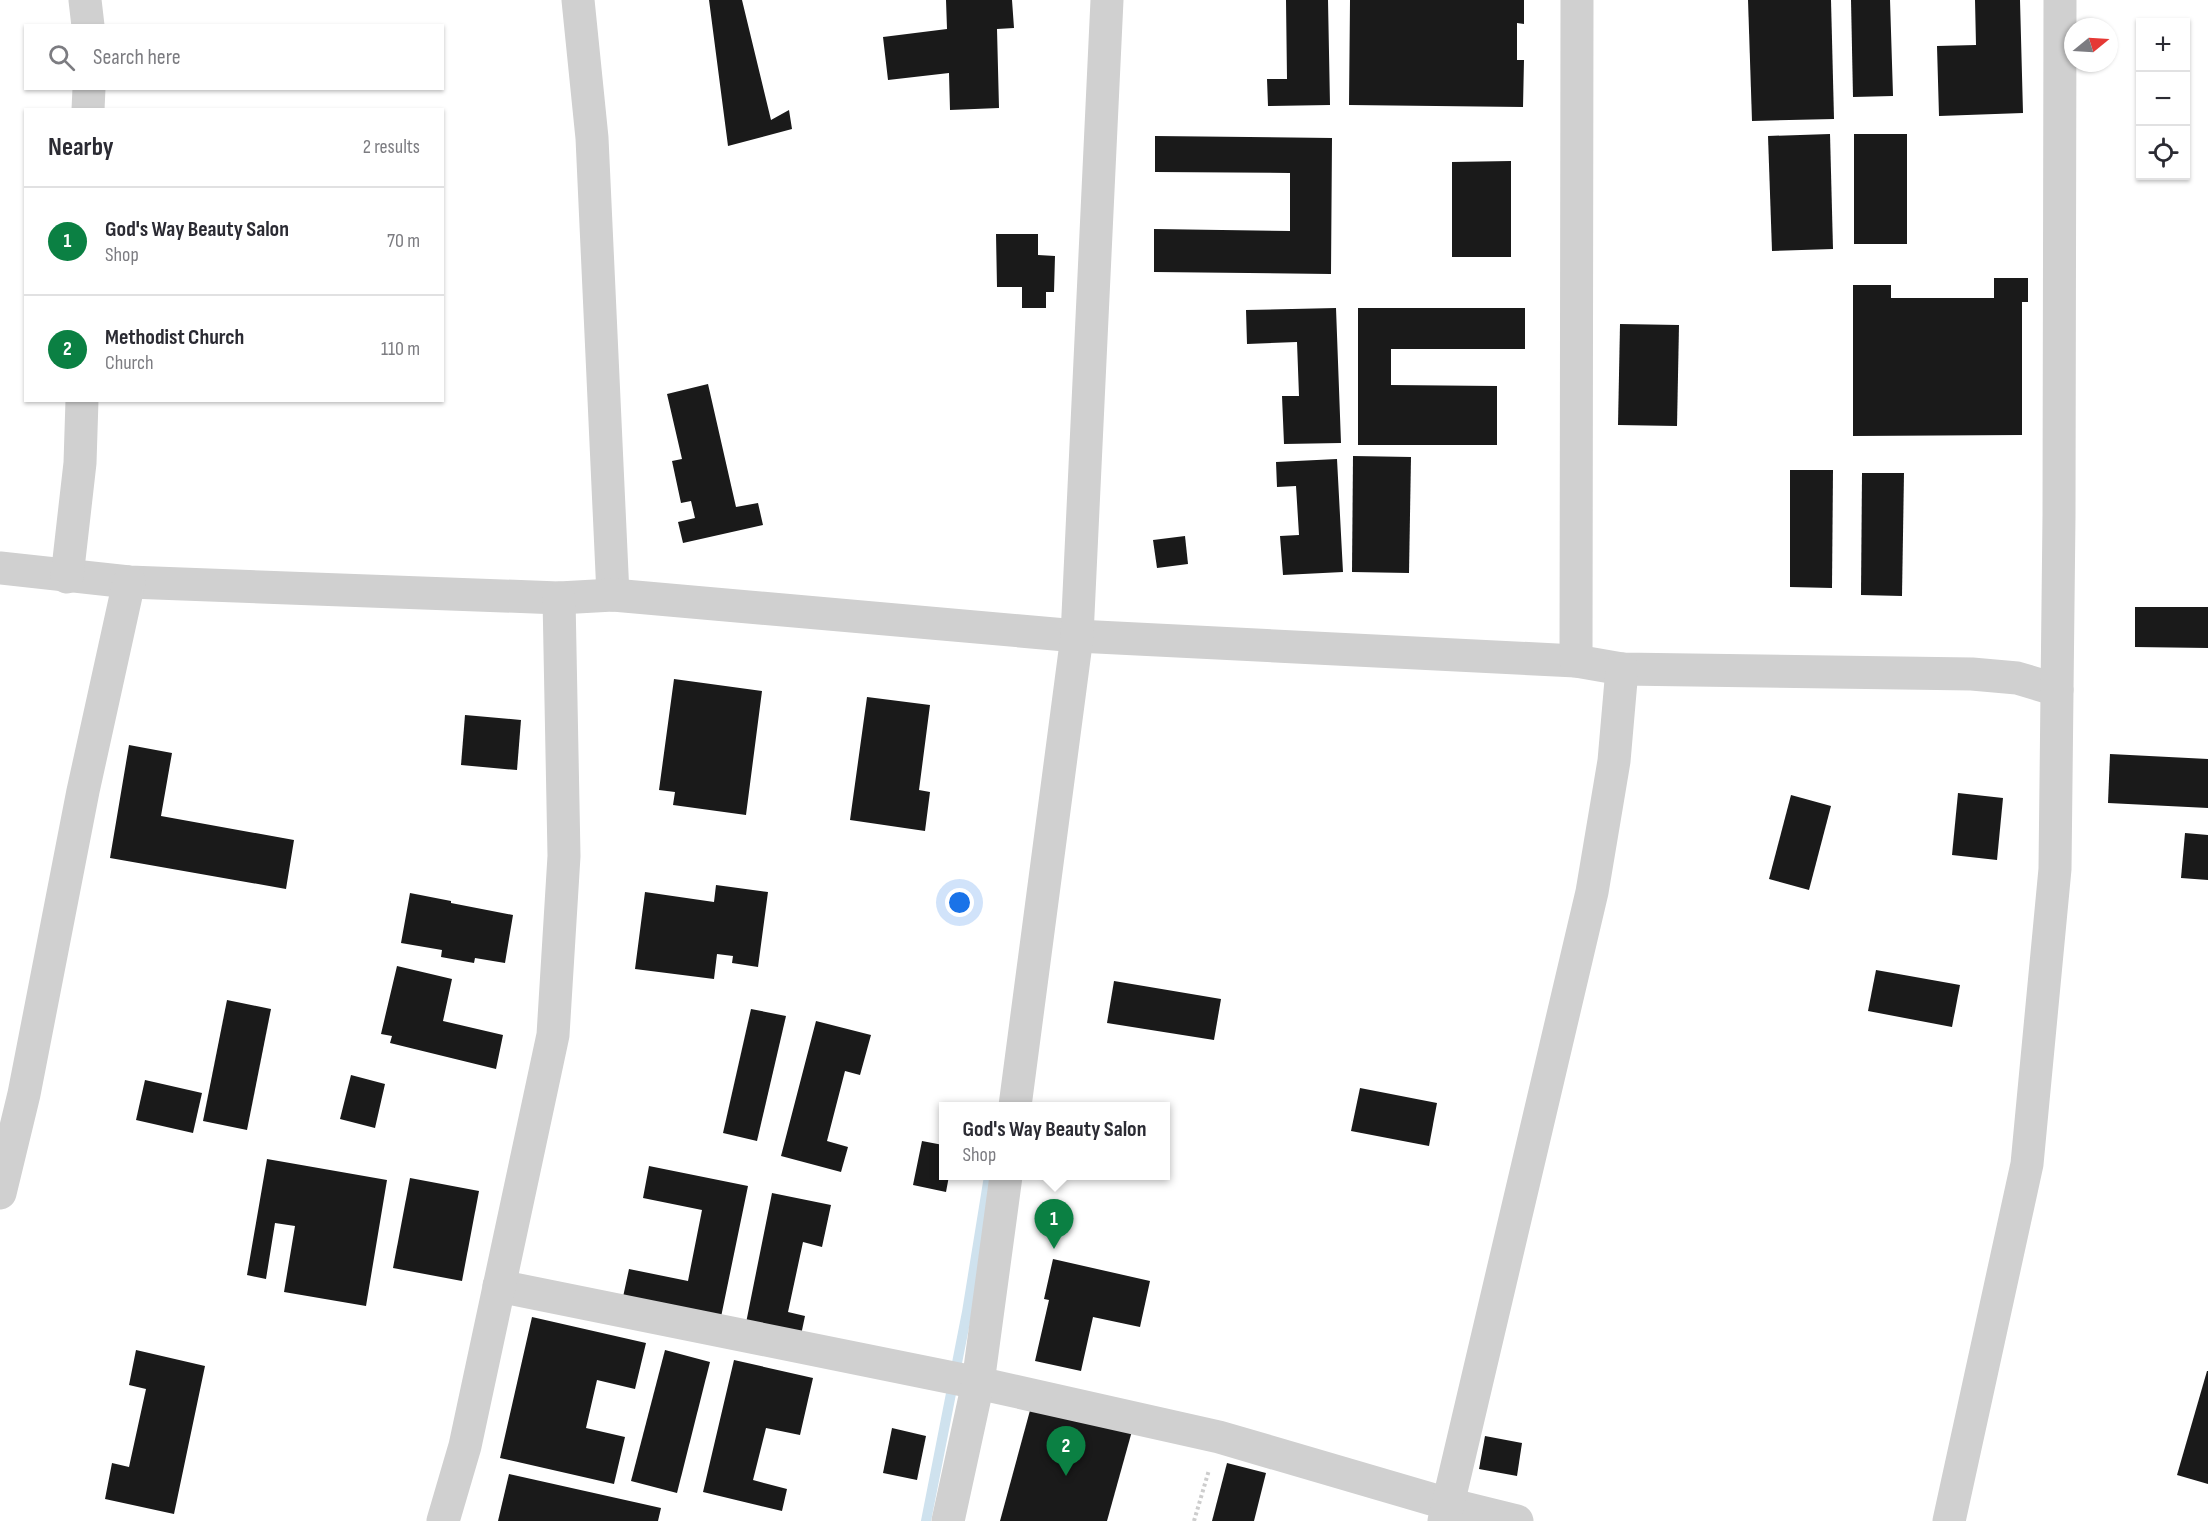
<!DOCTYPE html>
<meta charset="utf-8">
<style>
body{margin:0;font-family:"Sofia Sans Condensed",sans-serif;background:#f2f2f3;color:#2b2b33}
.controls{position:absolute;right:18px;top:18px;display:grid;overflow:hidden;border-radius:0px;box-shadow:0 2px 4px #0004}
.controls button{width:54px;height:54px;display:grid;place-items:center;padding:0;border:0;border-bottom:2px solid #e1e1e2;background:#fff;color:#2b2b33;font:30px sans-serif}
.compass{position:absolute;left:2064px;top:18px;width:54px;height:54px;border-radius:50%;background:#fff;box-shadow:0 2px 4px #0004;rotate:72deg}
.you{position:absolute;left:960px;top:903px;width:21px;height:21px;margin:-15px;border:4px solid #fff;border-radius:50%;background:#1a73e8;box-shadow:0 0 0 9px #1a73e833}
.badge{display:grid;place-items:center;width:39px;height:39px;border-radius:50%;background:#0b8043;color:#fff;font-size:20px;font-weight:700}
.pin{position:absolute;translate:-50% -50px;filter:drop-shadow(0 2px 3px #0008)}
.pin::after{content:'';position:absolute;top:32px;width:21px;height:18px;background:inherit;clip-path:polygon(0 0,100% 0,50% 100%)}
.popup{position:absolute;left:939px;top:1102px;width:231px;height:78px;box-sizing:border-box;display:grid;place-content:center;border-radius:0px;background:#fff;filter:drop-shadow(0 2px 4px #0005);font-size:20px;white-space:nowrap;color:#7c7c81}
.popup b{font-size:22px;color:#2b2b33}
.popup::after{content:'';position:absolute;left:50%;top:100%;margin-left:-12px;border:12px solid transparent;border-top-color:#fff}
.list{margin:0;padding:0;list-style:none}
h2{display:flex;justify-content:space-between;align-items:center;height:78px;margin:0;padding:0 24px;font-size:26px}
h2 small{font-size:20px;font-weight:400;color:#7c7c81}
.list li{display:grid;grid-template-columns:39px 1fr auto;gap:18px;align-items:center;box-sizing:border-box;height:108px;padding:0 24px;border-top:2px solid #e1e1e2}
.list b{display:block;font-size:22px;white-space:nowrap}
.list p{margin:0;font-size:20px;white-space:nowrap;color:#7c7c81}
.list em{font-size:20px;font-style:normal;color:#7c7c81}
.icon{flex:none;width:33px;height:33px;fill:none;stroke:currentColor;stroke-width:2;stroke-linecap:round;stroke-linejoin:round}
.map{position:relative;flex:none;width:2208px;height:1521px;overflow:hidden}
.search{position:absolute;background:#fff;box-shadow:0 2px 4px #0004;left:24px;top:24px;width:420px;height:66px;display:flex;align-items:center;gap:15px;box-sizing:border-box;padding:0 21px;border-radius:0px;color:#7c7c81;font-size:22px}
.panel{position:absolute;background:#fff;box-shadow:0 2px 4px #0004;left:24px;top:108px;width:420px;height:294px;border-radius:0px}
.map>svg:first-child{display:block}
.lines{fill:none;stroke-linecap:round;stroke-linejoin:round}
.stream{stroke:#cfe2ee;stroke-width:10}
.building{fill:#1a1a1a}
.path{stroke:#cdcdcd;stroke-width:4;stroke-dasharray:3 3;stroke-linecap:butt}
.minor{stroke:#d0d0d0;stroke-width:33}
</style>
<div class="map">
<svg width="2208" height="1521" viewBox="0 0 2208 1521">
<rect width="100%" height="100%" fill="#fff"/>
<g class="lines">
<!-- stream -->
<polyline class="stream" points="926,1521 967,1312 989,1176"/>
</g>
<!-- building -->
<g class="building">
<polygon points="709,0 742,0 771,120 789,110 792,129 728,146"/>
<polygon points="946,0 1012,0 1014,28 997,29 999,108 950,110 949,73 888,80 883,37 947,29"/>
<polygon points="1286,0 1328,0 1330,105 1268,106 1267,79 1287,79"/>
<polygon points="1350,0 1524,0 1524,24 1517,23 1517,60 1524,60 1523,107 1349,105"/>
<polygon points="1748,0 1831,0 1834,119 1752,121"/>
<polygon points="1851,0 1890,0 1893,96 1853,97"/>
<polygon points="1975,0 2020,0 2023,113 1939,116 1937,46 1976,45"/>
<polygon points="1830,134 1833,249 1772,251 1768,136"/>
<rect x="1854" y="134" width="53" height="110"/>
<polygon points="1155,136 1332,138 1331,274 1154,272 1154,229 1290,231 1290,173 1155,172"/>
<polygon points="1511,161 1511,257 1452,257 1452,162"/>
<polygon points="996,234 1038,234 1038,255 1055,256 1054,292 1046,292 1046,308 1022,308 1022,287 997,287"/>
<polygon points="1994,278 2028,278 2028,302 2022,302 2022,435 1853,436 1853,285 1891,285 1891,298 1994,298"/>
<polygon points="1336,308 1341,443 1284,444 1282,396 1299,396 1297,342 1247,344 1246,310"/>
<polygon points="1358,308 1525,308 1525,349 1391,349 1391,385 1497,386 1497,445 1358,445"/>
<polygon points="1620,324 1679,325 1677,426 1618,425"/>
<polygon points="708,384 736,507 758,503 763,525 683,543 678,522 695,518 691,501 681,503 672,461 682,459 667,394"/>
<polygon points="1353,456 1411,457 1409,573 1352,572"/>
<polygon points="1337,459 1343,572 1283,575 1280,536 1299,535 1296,486 1277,487 1276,462"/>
<polygon points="1790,470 1833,470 1832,588 1790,587"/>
<polygon points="1862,473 1904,473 1902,596 1861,595"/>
<polygon points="1185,536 1188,564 1157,568 1153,540"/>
<polygon points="2135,607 2208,607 2208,648 2135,647"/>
<polygon points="674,679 762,691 746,815 673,805 675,792 659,790"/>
<polygon points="867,697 930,705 919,790 930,792 925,831 850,820"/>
<polygon points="465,715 521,720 517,770 461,765"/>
<polygon points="129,745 172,753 161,816 294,840 286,889 110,858"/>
<polygon points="2110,754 2208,759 2208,808 2108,803"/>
<polygon points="1958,793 2003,798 1997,860 1952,855"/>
<polygon points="1791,795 1831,806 1809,890 1769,879"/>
<polygon points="2185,833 2208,835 2208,880 2181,878"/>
<polygon points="716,885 768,892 758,967 732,963 733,956 717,954 714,979 635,969 645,892 714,902"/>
<polygon points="410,893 451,901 451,903 513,915 505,963 475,958 474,963 441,957 442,950 401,943"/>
<polygon points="397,966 452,979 443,1021 503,1035 496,1069 390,1043 392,1036 381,1034"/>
<polygon points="1876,970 1960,985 1952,1027 1868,1011"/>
<polygon points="1114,981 1221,999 1214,1040 1107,1023"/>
<polygon points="227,1000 271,1009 247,1130 203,1121"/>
<polygon points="751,1009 786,1016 757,1141 723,1133"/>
<polygon points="816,1021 871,1035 860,1075 845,1071 827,1141 848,1147 841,1172 781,1156"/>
<polygon points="351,1075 385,1084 375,1128 340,1119"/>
<polygon points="145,1080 202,1093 193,1133 136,1120"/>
<polygon points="1360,1088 1437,1103 1429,1146 1351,1131"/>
<polygon points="922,1141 943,1145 943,1176 949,1176 946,1192 913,1185"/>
<polygon points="267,1159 387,1180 366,1306 284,1292 295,1226 275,1223 266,1279 247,1275"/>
<polygon points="649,1166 748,1186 721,1317 623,1297 629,1269 688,1281 702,1210 643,1198"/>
<polygon points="410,1178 479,1191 462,1281 393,1268"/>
<polygon points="772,1193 831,1205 822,1247 803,1242 788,1312 805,1316 801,1335 746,1323"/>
<polygon points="1053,1259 1150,1281 1140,1327 1093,1317 1081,1371 1035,1361 1049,1300 1044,1299"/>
<polygon points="532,1317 646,1343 635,1389 597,1380 586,1428 625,1437 614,1484 500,1458"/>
<polygon points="136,1350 205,1366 174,1514 105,1499 112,1463 129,1467 146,1389 129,1385"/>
<polygon points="665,1350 710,1362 677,1493 631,1481"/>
<polygon points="734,1360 813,1378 800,1435 766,1428 753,1480 787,1489 782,1511 703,1492"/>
<polygon points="2207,1371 2208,1371 2208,1484 2177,1475"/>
<polygon points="1032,1403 1132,1431 1107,1521 1000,1521"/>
<polygon points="892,1428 926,1436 917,1480 883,1473"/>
<polygon points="1485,1436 1522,1443 1517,1476 1479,1469"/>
<polygon points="1227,1463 1266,1473 1254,1521 1212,1521"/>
<polygon points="509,1474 661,1508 658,1521 498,1521"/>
</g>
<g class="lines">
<!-- path -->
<polyline class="path" points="1194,1521 1209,1470"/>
<!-- minor -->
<g class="minor">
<polyline points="85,0 88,26"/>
<polyline points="578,0 592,138 613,595"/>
<polyline points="88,110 89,88"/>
<polyline points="0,568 129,582 559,598 613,595 1077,636 1576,661 1622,669 1972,674 2017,678 2057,690"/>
<polyline points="67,577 80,463 82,400"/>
<polyline points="1576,661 1577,0"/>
<polyline points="1015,1106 1077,636 1107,0"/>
<polyline points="0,1193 24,1094 83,791 129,582"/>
<polyline points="499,1286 978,1383 1219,1437 1448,1504 1517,1521"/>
<polyline points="443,1521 465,1446 553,1035 564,856 559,598"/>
<polyline points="948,1521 978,1383 1006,1176"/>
<polyline points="1444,1521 1592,892 1614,761 1622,669"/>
<polyline points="1949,1521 2027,1164 2055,869 2059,516 2060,0"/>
</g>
</g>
</svg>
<div class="controls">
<button>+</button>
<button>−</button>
<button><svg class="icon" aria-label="locate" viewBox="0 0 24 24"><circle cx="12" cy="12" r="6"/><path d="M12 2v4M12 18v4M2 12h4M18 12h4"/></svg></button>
</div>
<svg class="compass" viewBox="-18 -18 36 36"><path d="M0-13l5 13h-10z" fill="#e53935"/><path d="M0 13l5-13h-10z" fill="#7c7c81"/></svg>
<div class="you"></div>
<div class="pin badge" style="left:1054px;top:1249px">1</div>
<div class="popup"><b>God's Way Beauty Salon</b>Shop</div>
<div class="pin badge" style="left:1066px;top:1476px">2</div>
<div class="search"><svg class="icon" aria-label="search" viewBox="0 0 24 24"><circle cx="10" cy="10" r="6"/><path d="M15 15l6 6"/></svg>Search here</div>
<section class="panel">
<h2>Nearby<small>2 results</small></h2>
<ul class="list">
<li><span class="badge">1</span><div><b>God's Way Beauty Salon</b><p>Shop</p></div><em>70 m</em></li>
<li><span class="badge">2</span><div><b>Methodist Church</b><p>Church</p></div><em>110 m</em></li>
</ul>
</section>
</div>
